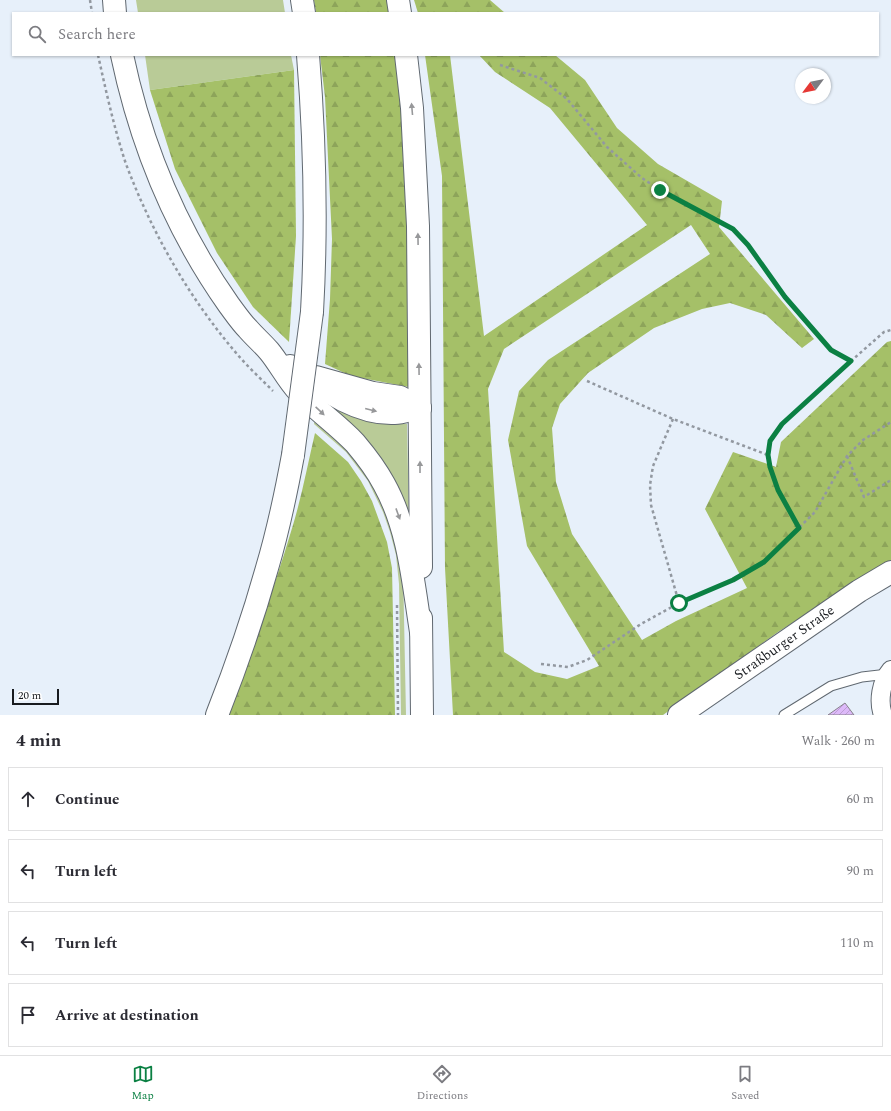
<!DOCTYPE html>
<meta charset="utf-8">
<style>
body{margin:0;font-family:Spectral,serif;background:#f2f2f3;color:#2b2b33}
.compass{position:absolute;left:795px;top:68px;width:36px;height:36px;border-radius:50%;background:#fff;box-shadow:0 1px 3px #0004;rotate:238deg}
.scale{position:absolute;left:12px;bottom:10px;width:47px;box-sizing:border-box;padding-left:4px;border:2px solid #181b1f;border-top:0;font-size:11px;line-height:14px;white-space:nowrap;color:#181b1f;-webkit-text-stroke:3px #fff;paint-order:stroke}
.stop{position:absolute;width:12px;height:12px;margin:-9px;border:3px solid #0b8043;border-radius:50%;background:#fff}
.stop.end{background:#0b8043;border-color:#fff;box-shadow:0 1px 4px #0008}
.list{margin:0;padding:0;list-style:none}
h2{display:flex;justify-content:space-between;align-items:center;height:52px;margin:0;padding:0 16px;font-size:17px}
h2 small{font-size:13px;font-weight:400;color:#7c7c81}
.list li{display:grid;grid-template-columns:26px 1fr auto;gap:12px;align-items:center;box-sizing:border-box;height:64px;margin:0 8px 8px;padding:0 8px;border:1px solid #e1e1e2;border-radius:0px}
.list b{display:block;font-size:15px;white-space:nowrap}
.list em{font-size:13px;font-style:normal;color:#7c7c81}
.icon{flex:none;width:22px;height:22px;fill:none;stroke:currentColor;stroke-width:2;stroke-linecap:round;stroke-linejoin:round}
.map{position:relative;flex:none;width:891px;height:715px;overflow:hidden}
.search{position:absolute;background:#fff;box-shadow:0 1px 3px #0004;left:12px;right:12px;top:12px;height:44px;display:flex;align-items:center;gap:10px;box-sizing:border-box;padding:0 14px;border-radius:0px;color:#7c7c81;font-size:15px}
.sheet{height:340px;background:#fff}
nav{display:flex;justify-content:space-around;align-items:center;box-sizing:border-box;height:56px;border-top:1px solid #e1e1e2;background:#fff;font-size:11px;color:#7c7c81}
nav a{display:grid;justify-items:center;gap:2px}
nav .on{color:#0b8043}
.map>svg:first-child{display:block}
.green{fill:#b9cb97}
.forest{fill:url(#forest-firs);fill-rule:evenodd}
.building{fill:url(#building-hatch);stroke:#86818b}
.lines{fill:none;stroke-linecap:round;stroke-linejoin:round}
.lane-casing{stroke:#606870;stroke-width:11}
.street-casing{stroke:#606870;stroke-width:20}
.secondary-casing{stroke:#606870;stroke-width:24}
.primary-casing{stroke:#606870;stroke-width:24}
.path{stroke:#9298a0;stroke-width:2.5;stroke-dasharray:3 3;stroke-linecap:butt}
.lane{stroke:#fff;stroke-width:9}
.street{stroke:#fff;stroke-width:18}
.secondary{stroke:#fff;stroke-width:22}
.primary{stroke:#fff;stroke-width:22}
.primary-bridge-casing{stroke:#606870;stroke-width:24;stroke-linecap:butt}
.primary-bridge{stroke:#fff;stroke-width:22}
.oneway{fill:#97989a}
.route{stroke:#0b8043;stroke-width:5}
.labels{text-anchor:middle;stroke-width:4;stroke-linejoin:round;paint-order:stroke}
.street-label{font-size:14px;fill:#181b1f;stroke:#fff}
</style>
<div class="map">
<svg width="891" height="715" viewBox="0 0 891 715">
<defs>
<pattern id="forest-firs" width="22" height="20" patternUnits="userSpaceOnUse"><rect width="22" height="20" fill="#a5c068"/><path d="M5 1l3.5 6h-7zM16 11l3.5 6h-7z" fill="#8da45a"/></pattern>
<pattern id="building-hatch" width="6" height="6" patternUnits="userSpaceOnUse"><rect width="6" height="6" fill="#ddb9f9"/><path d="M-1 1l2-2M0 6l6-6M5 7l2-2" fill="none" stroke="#bd9ed5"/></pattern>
</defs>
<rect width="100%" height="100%" fill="#e7f0fa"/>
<!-- green -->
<g class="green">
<polygon points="136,0 283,0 285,13 138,13"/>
<polygon points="145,55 291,55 294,70 150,90"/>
<path d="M 331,407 L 350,416 L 379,424 L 407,424 L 409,523 C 396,494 386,460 364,436 C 354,425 342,416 331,407 Z"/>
<polygon points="315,418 355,453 382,494 403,568 406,715 401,715 399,584 396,555 390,532 383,512 368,481 346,452 314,424"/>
</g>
<!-- forest -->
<g class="forest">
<polygon points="314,0 391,0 393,13 316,13"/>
<polygon points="414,0 490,0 505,13 418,13"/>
<polygon points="320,55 399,55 411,209 414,388 351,376 325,364 330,299 332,239 325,97"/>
<path d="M 425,55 L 450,55 L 484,336 L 647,225 L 550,108 L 495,72 L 479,55 L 555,55 L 585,80 L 617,128 L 658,164 L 722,201 L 719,227 L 814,339 L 802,348 L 766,315 L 730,303 L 702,309 L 654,328 L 588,373 L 560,404 L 552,428 L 556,482 L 572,534 L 642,640 L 676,621 L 747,588 L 705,509 L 733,452 L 776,467 L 781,442 L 887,342 L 891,341 L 891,560 L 778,632 L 663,715 L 453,715 L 445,568 L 442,176 ZM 691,225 L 710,254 L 548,360 L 519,391 L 508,440 L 527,546 L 599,666 L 567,679 L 535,672 L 504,652 L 488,389 L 504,349 Z"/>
<polygon points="294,70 296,236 289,342 253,307 217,253 175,169 150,90"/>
<path d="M 315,433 L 348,462 L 361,481 L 372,501 L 387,542 L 392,568 L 395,715 L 226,715 C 251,653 274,589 293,525 C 302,495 308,463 315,433 Z"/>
</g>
<!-- building -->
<polygon class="building" points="845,703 854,715 828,715"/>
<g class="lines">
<defs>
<polyline id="lane" points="784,715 831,686 862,677 888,674"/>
<path id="street" d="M 883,715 C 878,701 881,682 891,670"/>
<g id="secondary">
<polyline points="114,0 115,13"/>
<polyline points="398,0 400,13"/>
<path d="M 122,55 C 141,145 176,230 229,305 C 235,313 241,322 248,329 C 254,336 262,343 269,351 C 279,363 287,379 298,391 C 316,410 337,424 355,443 C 366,456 376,469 384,484 C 409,529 413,582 421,632"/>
<polyline points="406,55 412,108 418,226 421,567"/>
<path d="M 290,366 C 320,387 356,415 395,413 C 403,413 412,409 420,408"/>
<polyline points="316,377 373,393 400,397 420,408"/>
<polyline points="421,618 422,715"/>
<polyline points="679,715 859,591 891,572"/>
</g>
<g id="primary">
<polyline points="302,0 304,13"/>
<path d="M 308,55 C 315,142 317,225 312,312"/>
<path d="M 217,715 C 236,667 253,618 267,568 C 278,531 286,493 293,455"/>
</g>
</defs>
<!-- lane casing -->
<use href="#lane" class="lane-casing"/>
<!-- street casing -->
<use href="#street" class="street-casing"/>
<!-- secondary casing -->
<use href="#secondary" class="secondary-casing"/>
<!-- primary casing -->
<use href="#primary" class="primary-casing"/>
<!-- path -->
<g class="path">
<polyline points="90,0 92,13"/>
<path d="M 98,55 C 106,91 114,128 126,164 C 152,233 189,298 237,354 C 248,367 261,379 273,391"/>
<polyline points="500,65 540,78 567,99 607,147 642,178 660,190 733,229 748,245 785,297 831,349 851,361 884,332 891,330"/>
<polyline points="587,381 673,419 768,455"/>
<polyline points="673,419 653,466 650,485 651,505 679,603"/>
<polyline points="847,456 864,497 891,480"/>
<polyline points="799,528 778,490 770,467 768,455 771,441 782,424 851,361"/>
<polyline points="397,605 398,715"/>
<polyline points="541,664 568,667 587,660 641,624 679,603 733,580 764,562 815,512 847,456 863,440 891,422"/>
</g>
<!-- lane -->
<use href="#lane" class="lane"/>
<!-- street -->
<use href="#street" class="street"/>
<!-- secondary -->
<use href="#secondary" class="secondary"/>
<!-- primary -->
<use href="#primary" class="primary"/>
<defs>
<polyline id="primary-bridge" points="293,455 312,312"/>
</defs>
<!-- primary-bridge casing -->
<use href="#primary-bridge" class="primary-bridge-casing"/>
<!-- primary-bridge -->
<use href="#primary-bridge" class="primary-bridge"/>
</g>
<!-- one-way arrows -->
<defs><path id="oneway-solid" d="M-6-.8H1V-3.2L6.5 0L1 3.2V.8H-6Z"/></defs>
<g class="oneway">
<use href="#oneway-solid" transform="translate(412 109) rotate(-95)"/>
<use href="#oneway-solid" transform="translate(418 239) rotate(-91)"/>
<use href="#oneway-solid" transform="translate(419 369) rotate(-91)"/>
<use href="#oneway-solid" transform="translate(371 410) rotate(14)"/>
<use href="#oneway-solid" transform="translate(320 411) rotate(43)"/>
<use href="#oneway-solid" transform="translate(420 467) rotate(-90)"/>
<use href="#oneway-solid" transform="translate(398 514) rotate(70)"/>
</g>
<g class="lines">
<!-- route -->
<polyline class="route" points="660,190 733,229 748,245 785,297 831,350 851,361 782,424 770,441 768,455 770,467 778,490 799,528 764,562 733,580 679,603"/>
</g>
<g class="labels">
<!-- street labels -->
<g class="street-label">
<text transform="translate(784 642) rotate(-35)" y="5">Straßburger Straße</text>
</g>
</g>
</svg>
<svg class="compass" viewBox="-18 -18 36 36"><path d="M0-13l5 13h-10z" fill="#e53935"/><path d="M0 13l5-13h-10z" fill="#7c7c81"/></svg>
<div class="scale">20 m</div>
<div class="stop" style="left:679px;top:603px"></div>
<div class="stop end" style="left:660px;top:190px"></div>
<div class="search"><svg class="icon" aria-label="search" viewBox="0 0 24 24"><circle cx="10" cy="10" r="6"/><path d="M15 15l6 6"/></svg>Search here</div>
</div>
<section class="sheet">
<h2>4 min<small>Walk · 260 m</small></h2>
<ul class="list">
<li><svg class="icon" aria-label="ahead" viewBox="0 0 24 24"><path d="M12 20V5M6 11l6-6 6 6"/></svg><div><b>Continue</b></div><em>60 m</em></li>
<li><svg class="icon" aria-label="left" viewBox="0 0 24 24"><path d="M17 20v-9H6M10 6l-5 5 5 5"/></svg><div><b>Turn left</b></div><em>90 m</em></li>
<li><svg class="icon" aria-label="left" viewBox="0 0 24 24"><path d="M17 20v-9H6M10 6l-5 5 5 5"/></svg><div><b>Turn left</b></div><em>110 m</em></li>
<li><svg class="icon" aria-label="arrive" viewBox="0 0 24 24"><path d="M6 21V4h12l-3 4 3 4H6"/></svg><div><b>Arrive at destination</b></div></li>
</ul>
</section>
<nav>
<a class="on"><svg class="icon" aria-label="map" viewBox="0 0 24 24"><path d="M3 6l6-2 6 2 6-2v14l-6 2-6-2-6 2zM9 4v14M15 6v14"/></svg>Map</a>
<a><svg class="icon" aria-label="directions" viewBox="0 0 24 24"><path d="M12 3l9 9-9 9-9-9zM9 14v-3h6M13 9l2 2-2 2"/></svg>Directions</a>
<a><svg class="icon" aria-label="saved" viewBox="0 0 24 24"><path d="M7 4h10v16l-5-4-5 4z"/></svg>Saved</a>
</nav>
